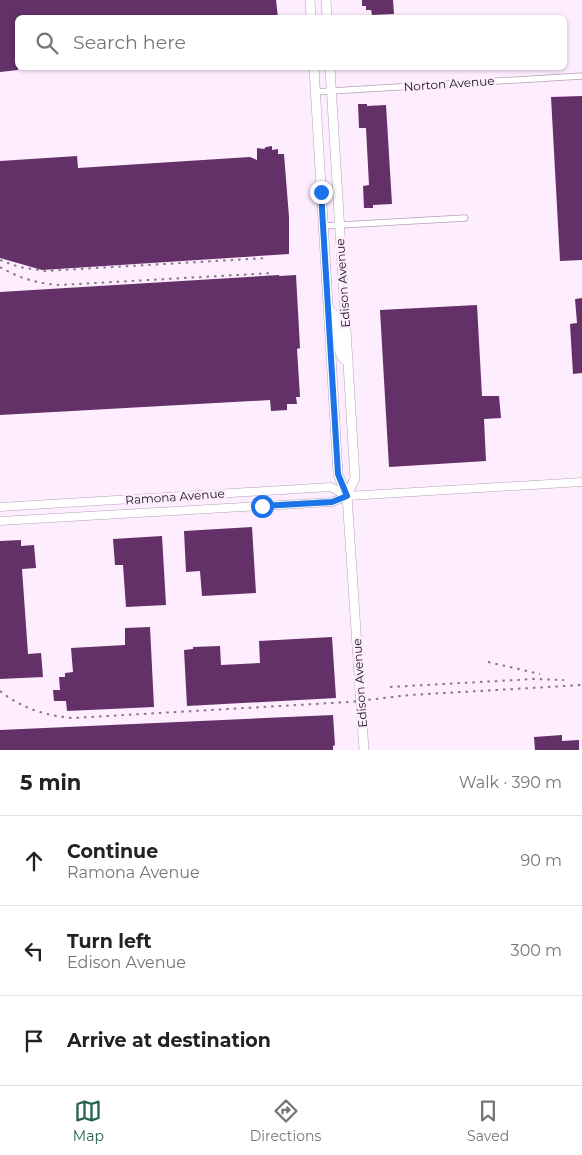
<!DOCTYPE html>
<meta charset="utf-8">
<style>
body{margin:0;font-family:Montserrat,sans-serif;background:#f6f6f6;color:#222}
.stop{position:absolute;width:15px;height:15px;margin:-11px;border:4px solid #1a73e8;border-radius:50%;background:#fff}
.stop.end{background:#1a73e8;border-color:#fff;box-shadow:0 1px 5px #0008}
.list{margin:0;padding:0;list-style:none}
h2{display:flex;justify-content:space-between;align-items:center;height:65px;margin:0;padding:0 20px;font-size:21px}
h2 small{font-size:16px;font-weight:400;color:#767676}
.list li{display:grid;grid-template-columns:32px 1fr auto;gap:15px;align-items:center;box-sizing:border-box;height:90px;padding:0 20px;border-top:1px solid #e0e0e0}
.list b{display:block;font-size:19px;white-space:nowrap}
.list p{margin:0;font-size:16px;white-space:nowrap;color:#767676}
.list em{font-size:16px;font-style:normal;color:#767676}
.icon{flex:none;width:28px;height:28px;fill:none;stroke:currentColor;stroke-width:2;stroke-linecap:round;stroke-linejoin:round}
.map{position:relative;flex:none;width:582px;height:750px;overflow:hidden}
.search{position:absolute;background:#fff;box-shadow:0 1px 4px #0004;left:15px;right:15px;top:15px;height:55px;display:flex;align-items:center;gap:12px;box-sizing:border-box;padding:0 18px;border-radius:8px;color:#767676;font-size:19px}
.sheet{height:335px;background:#fff}
nav{display:flex;justify-content:space-around;align-items:center;box-sizing:border-box;height:70px;border-top:1px solid #e0e0e0;background:#fff;font-size:14px;color:#767676}
nav a{display:grid;justify-items:center;gap:2px}
nav .on{color:#246350}
.map>svg:first-child{display:block}
.building{fill:#633067}
.lines{fill:none;stroke-linecap:round;stroke-linejoin:round}
.street-casing{stroke:#b5a1b6;stroke-width:7}
.secondary-casing{stroke:#b5a1b6;stroke-width:9}
.primary-casing{stroke:#b5a1b6;stroke-width:10}
.street{stroke:#fff;stroke-width:5.5}
.secondary{stroke:#fff;stroke-width:8}
.primary{stroke:#fff;stroke-width:9}
.rail{stroke:#847885;stroke-width:2;stroke-dasharray:2.5 5;stroke-linecap:butt}
.route{stroke:#1a73e8;stroke-width:6}
.labels{text-anchor:middle;stroke-width:5;stroke-linejoin:round;paint-order:stroke}
.street-label{font-size:12px;fill:#19121a;stroke:#feecff}
</style>
<div class="map">
<svg width="582" height="750" viewBox="0 0 582 750">
<rect width="100%" height="100%" fill="#feecff"/>
<!-- building -->
<g class="building">
<polygon points="0,0 276,0 278,18 18,18 18,70 0,72"/>
<polygon points="362,0 393,0 394,14 372,15 371,10 366,10 366,6 362,6"/>
<polygon points="582,96 582,260 560,261 551,97"/>
<polygon points="358,104 367,104 367,106 386,105 392,204 373,205 373,208 364,208 363,186 369,185 366,128 359,128"/>
<polygon points="272,146 272,150 278,149 278,154 284,154 289,217 289,254 42,270 0,258 0,161 77,156 78,168 250,157 257,160 257,148 264,149 266,147"/>
<polygon points="279,275 279,276 296,275 300,348 297,349 300,397 296,397 297,404 287,404 287,410 271,411 270,400 0,415 0,292"/>
<polygon points="582,298 582,373 573,374 570,324 577,323 575,299"/>
<polygon points="477,305 482,396 499,396 501,418 484,419 486,461 389,467 380,310"/>
<polygon points="252,527 256,593 202,596 200,571 186,572 184,531"/>
<polygon points="162,536 166,605 126,607 123,565 115,565 113,539"/>
<polygon points="21,540 21,546 34,545 36,568 22,569 28,654 41,653 43,677 0,679 0,541"/>
<polygon points="150,627 154,707 67,711 66,701 54,701 53,690 60,690 59,677 65,677 65,673 73,672 71,648 125,645 125,628"/>
<polygon points="332,637 336,698 187,706 184,650 193,649 193,647 220,646 221,665 260,663 259,641"/>
<polygon points="333,715 335,745 333,746 333,750 0,750 0,730"/>
<polygon points="562,735 562,741 579,740 579,750 535,750 534,737"/>
</g>
<g class="lines">
<defs>
<g id="street">
<polyline points="315,92 582,76"/>
<polyline points="323,226 465,218"/>
</g>
<g id="secondary">
<polyline points="0,507 331,487 347,496"/>
<polyline points="0,521 332,502 347,496 582,482"/>
</g>
<g id="primary">
<polyline points="310,0 311,18"/>
<polyline points="326,0 327,18"/>
<polyline points="314,68 338,474 347,496 364,750"/>
<polyline points="330,68 355,478 347,496"/>
<polyline points="329,309 337,318 340,353 342,357 348,362"/>
</g>
</defs>
<!-- street casing -->
<use href="#street" class="street-casing"/>
<!-- secondary casing -->
<use href="#secondary" class="secondary-casing"/>
<!-- primary casing -->
<use href="#primary" class="primary-casing"/>
<!-- street -->
<use href="#street" class="street"/>
<!-- secondary -->
<use href="#secondary" class="secondary"/>
<!-- primary -->
<use href="#primary" class="primary"/>
<!-- rail -->
<g class="rail">
<polyline points="0,260 19,267 45,271 267,258"/>
<path d="M 0,267 C 18,278 39,284 60,285 L 273,273"/>
<polyline points="488,662 540,674"/>
<polyline points="390,687 533,679 564,680"/>
<path d="M 0,691 C 21,708 46,716 73,718 L 349,702 L 410,695 L 582,685"/>
</g>
</g>
<g class="lines">
<!-- route -->
<polyline class="route" points="262,506 332,502 347,496 338,474 321,192"/>
</g>
<g class="labels">
<!-- street labels -->
<g class="street-label">
<text transform="translate(449 84) rotate(-4)" y="4">Norton Avenue</text>
<text transform="translate(343 283) rotate(-94)" y="4">Edison Avenue</text>
<text transform="translate(175 497) rotate(-4)" y="4">Ramona Avenue</text>
<text transform="translate(360 683) rotate(-94)" y="4">Edison Avenue</text>
</g>
</g>
</svg>
<div class="stop" style="left:262px;top:506px"></div>
<div class="stop end" style="left:321px;top:192px"></div>
<div class="search"><svg class="icon" aria-label="search" viewBox="0 0 24 24"><circle cx="10" cy="10" r="6"/><path d="M15 15l6 6"/></svg>Search here</div>
</div>
<section class="sheet">
<h2>5 min<small>Walk · 390 m</small></h2>
<ul class="list">
<li><svg class="icon" aria-label="ahead" viewBox="0 0 24 24"><path d="M12 20V5M6 11l6-6 6 6"/></svg><div><b>Continue</b><p>Ramona Avenue</p></div><em>90 m</em></li>
<li><svg class="icon" aria-label="left" viewBox="0 0 24 24"><path d="M17 20v-9H6M10 6l-5 5 5 5"/></svg><div><b>Turn left</b><p>Edison Avenue</p></div><em>300 m</em></li>
<li><svg class="icon" aria-label="arrive" viewBox="0 0 24 24"><path d="M6 21V4h12l-3 4 3 4H6"/></svg><div><b>Arrive at destination</b></div></li>
</ul>
</section>
<nav>
<a class="on"><svg class="icon" aria-label="map" viewBox="0 0 24 24"><path d="M3 6l6-2 6 2 6-2v14l-6 2-6-2-6 2zM9 4v14M15 6v14"/></svg>Map</a>
<a><svg class="icon" aria-label="directions" viewBox="0 0 24 24"><path d="M12 3l9 9-9 9-9-9zM9 14v-3h6M13 9l2 2-2 2"/></svg>Directions</a>
<a><svg class="icon" aria-label="saved" viewBox="0 0 24 24"><path d="M7 4h10v16l-5-4-5 4z"/></svg>Saved</a>
</nav>
